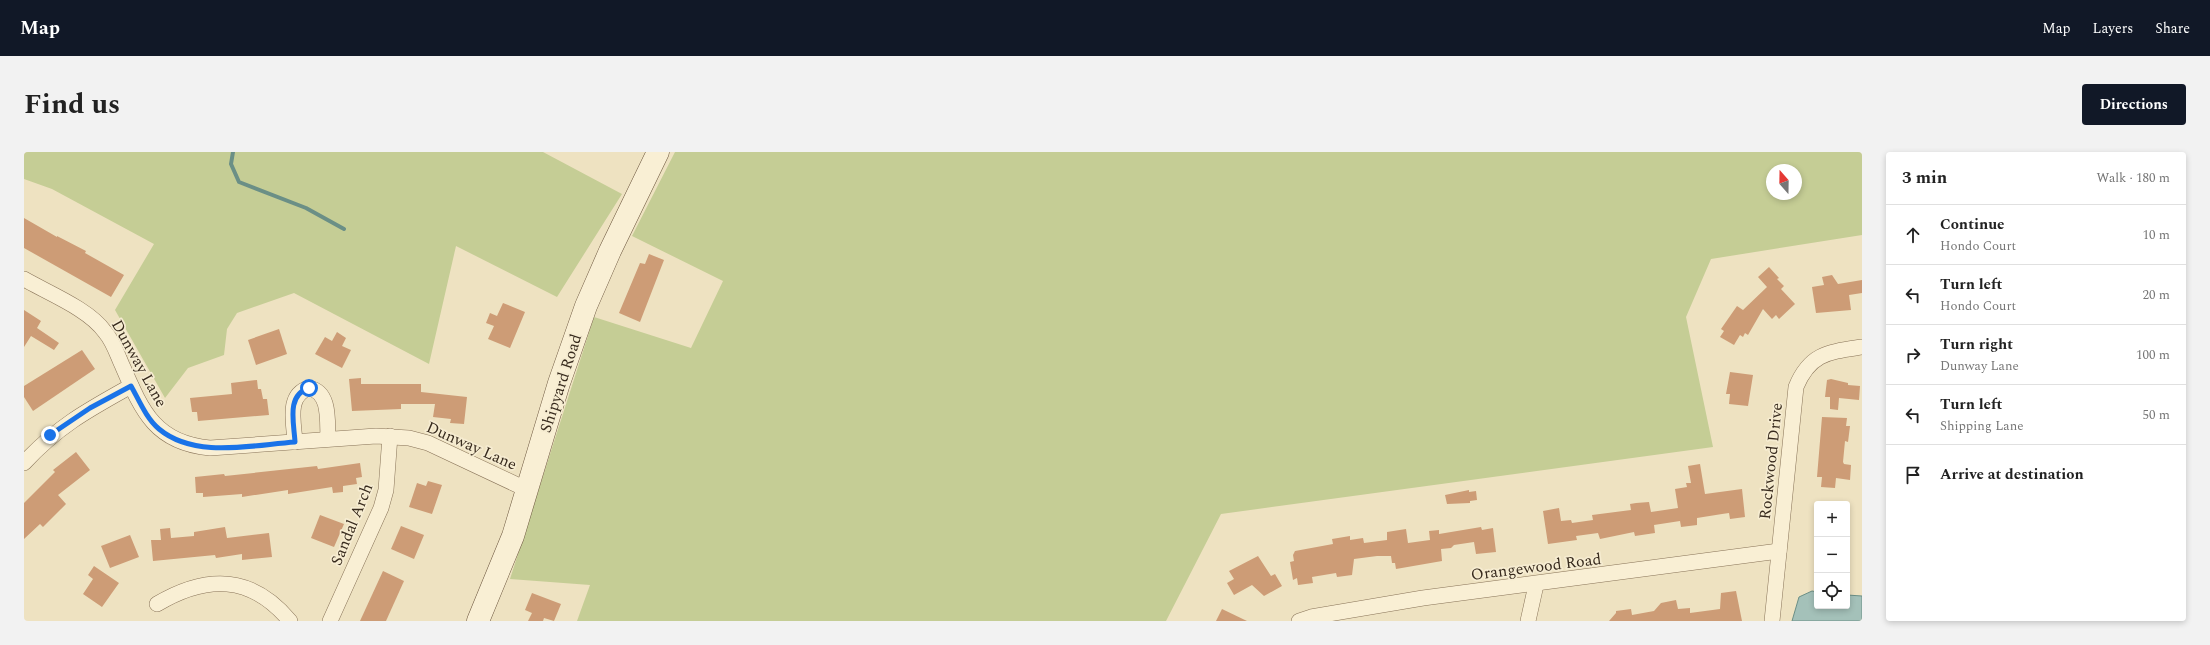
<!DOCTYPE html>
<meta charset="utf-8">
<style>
body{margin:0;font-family:Spectral,serif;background:#f2f2f2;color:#222}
.controls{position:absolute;right:12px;bottom:12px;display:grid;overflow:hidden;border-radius:4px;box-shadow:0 2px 6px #0003}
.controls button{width:36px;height:36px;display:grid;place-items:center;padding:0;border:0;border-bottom:1px solid #e0e0e0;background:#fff;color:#222;font:20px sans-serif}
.compass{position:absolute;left:1742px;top:12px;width:36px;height:36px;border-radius:50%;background:#fff;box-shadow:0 2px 6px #0003;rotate:340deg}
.stop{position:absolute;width:12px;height:12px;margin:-9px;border:3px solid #1a73e8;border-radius:50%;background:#fff}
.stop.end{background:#1a73e8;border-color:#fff;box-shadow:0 1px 4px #0008}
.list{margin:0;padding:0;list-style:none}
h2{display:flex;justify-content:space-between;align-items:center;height:52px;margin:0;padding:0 16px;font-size:17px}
h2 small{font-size:13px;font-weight:400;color:#767676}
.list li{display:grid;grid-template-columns:26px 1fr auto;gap:12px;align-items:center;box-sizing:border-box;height:60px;padding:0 16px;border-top:1px solid #e0e0e0}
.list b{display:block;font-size:15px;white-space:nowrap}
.list p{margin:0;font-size:13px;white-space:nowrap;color:#767676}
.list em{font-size:13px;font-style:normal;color:#767676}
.icon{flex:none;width:22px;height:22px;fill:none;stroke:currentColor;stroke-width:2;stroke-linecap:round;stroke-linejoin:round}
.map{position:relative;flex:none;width:1838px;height:469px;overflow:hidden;border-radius:4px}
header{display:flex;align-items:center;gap:24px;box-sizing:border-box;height:56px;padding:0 20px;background:#111827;color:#fff}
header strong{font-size:19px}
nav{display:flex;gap:22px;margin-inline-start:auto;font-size:14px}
.intro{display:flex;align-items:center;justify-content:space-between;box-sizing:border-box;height:96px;padding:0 24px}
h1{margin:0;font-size:28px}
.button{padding:10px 18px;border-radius:4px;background:#111827;color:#fff;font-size:14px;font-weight:700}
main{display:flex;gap:24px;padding:0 24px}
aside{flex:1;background:#fff;border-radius:4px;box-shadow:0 2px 6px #0003}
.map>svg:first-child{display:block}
.green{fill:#c5cd95;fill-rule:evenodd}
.water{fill:#a4c1b9;stroke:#6b8f86}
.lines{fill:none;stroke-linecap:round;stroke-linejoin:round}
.stream{stroke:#6b8f86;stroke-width:4}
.building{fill:#cd9c76}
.street-casing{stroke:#887358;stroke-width:16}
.secondary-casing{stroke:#6a543c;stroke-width:23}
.street{stroke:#f9efd4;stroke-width:15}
.secondary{stroke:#f9efd4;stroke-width:22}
.route{stroke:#1a73e8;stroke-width:5}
.labels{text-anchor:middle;stroke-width:3.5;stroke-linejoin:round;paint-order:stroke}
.street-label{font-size:16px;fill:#372a1d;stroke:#f6ecd1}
</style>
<header>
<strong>Map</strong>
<nav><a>Map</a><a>Layers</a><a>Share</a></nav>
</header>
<div class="intro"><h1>Find us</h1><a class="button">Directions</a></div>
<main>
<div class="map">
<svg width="1838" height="469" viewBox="0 0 1838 469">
<rect width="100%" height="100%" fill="#eee2c1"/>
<!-- green -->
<g class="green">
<polygon points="0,0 519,0 598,42 533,145 432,94 405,212 270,141 213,161 203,177 200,203 164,216 141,246 91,158 130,92 28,37 0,27"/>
<path d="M 651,0 L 1838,0 L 1838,83 L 1687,107 L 1662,165 L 1689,295 L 1197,362 L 1142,469 L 553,469 L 566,433 L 486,427 L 570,165 L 667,196 L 699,129 L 608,84 ZM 1748,18 L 1772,18 L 1772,42 L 1748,42 Z"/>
</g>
<!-- water -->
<polygon class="water" points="1788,439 1793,440 1793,454 1823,454 1823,443 1838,444 1838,469 1768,469 1775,445"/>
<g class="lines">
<!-- stream -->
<polyline class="stream" points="209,0 207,12 215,30 282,56 320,77"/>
</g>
<!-- building -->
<g class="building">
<polygon points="0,66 33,85 33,84 62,99 61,101 100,123 87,145 0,96"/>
<polygon points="625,102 640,108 616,170 595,161 616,111 621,112"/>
<polygon points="1745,115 1755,126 1753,127 1760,134 1757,137 1771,152 1755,167 1752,163 1748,167 1739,157 1724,183 1721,181 1719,185 1716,183 1710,193 1696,185 1700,179 1697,177 1713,154 1719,158 1743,135 1734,125"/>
<polygon points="1808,123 1814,132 1838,128 1838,141 1825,143 1827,158 1792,161 1788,135 1800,133 1798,125"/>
<polygon points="479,151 501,160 486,196 464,187 470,174 462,171 466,161 473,164"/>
<polygon points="0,158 17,169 13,176 35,191 30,198 7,184 0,195"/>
<polygon points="255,177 263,202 232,213 224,188"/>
<polygon points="313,180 322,186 318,194 327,198 318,216 291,202 301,185 308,189"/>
<polygon points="58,198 71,217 9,259 0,245 0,234"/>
<polygon points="1706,220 1729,223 1724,254 1705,252 1706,242 1702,242"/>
<polygon points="337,226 337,232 397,232 397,240 443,245 440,272 426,271 427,267 409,265 411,252 377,252 377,257 328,259 325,227"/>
<polygon points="1807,227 1824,231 1824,233 1836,234 1835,248 1815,246 1814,258 1806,257 1806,245 1801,245 1803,228"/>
<polygon points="233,228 234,237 237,237 239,247 243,247 245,263 174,269 173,260 168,260 166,246 208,242 207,231"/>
<polygon points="1798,265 1823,266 1822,274 1826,274 1824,290 1821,289 1819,310 1820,312 1827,313 1826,328 1812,326 1811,336 1797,335 1798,325 1793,325"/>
<polygon points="52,300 66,318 34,343 42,352 19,375 16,372 0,387 0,351 31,320 29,318"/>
<polygon points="336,311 338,325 332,326 333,332 319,334 319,340 309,341 308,335 264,342 264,338 218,345 218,342 179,345 179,341 172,341 171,325 200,322 201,324 293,314 294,317"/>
<polygon points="1676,312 1681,342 1718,337 1721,365 1706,367 1705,361 1698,362 1673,366 1673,373 1657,375 1656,369 1630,373 1631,381 1611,384 1610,380 1576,387 1574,381 1552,384 1553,388 1524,392 1519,359 1535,356 1537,369 1547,368 1548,371 1569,368 1568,363 1607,358 1606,352 1612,351 1625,350 1627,360 1654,356 1651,337 1663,335 1662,331 1667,331 1664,314"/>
<polygon points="404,329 418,333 408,362 385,355 393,331 402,334"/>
<polygon points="1445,338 1445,340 1452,339 1453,348 1446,349 1446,351 1423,352 1421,343"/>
<polygon points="296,363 320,372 310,395 287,386"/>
<polygon points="377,374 400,383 390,407 367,397"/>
<polygon points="201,375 203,386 245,381 248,405 218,408 218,402 192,406 191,403 129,409 127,388 137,388 136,377 146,376 147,386 170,384 170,380"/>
<polygon points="1457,375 1458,378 1469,376 1472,400 1452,402 1450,390 1430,393 1427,396 1417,397 1418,409 1372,417 1371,411 1368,411 1367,404 1353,404 1330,407 1328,423 1313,425 1312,421 1288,425 1289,431 1274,433 1273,426 1269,428 1266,410 1270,409 1269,403 1271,399 1309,392 1308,387 1326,384 1326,388 1339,386 1340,391 1363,388 1363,380 1382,377 1384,391 1406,388 1405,379 1415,378 1415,382"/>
<polygon points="106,383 115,405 86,416 77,394"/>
<polygon points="1234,404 1247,424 1251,422 1258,434 1240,444 1228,433 1210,443 1203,431 1210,427 1205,419"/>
<polygon points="70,414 95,431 78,455 59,442 69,427 64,423"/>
<polygon points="359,419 380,429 362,469 336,469"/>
<polygon points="1712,439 1718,469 1585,469 1592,461 1592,459 1607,457 1608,463 1630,459 1637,451 1652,448 1654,457 1666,456 1666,461 1696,457 1697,441"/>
<polygon points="508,441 537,452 530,469 520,466 519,469 504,469 508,461 501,458"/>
<polygon points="1198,457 1223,469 1192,469"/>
</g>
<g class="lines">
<defs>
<g id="street">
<path d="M 0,127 C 24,141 65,157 81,180 C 89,189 93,202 98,213 C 118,259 131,291 186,296 L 352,284 L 385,286 L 404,291 L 504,338"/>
<path d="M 271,290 C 270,271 262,243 285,236 C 307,240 303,270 304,287"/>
<path d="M 0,311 C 34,274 64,258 107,234"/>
<path d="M 133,452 C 182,423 227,422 266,469"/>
<polyline points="306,469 357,356 362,338 366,284"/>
<polyline points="1275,469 1287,465 1399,446 1755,399"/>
<polyline points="1504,469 1512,433"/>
<path d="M 1748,469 L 1772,235 C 1786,201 1805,200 1838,195"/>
</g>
<polyline id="secondary" points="454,469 489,384 535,231 562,154 586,99 634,0"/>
</defs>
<!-- street casing -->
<use href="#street" class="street-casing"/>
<!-- secondary casing -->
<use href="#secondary" class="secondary-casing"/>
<!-- street -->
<use href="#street" class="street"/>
<!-- secondary -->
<use href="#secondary" class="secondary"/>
</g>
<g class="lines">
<!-- route -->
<path class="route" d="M 26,283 L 66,256 L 107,234 C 115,248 122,266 135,277 C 171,307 228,293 271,290 C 270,271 262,243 285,236"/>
</g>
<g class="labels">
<!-- street labels -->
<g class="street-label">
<text transform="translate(116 211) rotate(61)" y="6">Dunway Lane</text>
<text transform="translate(536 231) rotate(-72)" y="6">Shipyard Road</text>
<text transform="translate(448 293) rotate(24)" y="6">Dunway Lane</text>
<text transform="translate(1746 309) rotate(-84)" y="6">Rockwood Drive</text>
<text transform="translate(327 372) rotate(-68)" y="6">Sandal Arch</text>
<text transform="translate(1512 414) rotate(-7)" y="6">Orangewood Road</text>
</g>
</g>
</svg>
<div class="controls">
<button>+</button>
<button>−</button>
<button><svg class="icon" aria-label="locate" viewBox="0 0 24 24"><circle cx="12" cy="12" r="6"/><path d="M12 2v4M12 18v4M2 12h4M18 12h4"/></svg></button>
</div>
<svg class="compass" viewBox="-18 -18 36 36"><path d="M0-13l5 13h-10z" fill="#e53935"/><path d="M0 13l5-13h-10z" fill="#767676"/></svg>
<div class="stop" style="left:285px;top:236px"></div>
<div class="stop end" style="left:26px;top:283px"></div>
</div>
<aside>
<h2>3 min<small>Walk · 180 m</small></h2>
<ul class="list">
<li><svg class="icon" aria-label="ahead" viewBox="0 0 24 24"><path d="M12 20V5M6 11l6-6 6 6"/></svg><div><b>Continue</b><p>Hondo Court</p></div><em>10 m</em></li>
<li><svg class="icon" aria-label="left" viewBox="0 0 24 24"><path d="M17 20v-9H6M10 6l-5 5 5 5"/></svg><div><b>Turn left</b><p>Hondo Court</p></div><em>20 m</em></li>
<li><svg class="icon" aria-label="right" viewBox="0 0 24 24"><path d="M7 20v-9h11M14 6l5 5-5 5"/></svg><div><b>Turn right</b><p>Dunway Lane</p></div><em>100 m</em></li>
<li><svg class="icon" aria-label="left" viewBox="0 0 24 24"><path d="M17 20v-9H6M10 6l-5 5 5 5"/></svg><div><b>Turn left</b><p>Shipping Lane</p></div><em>50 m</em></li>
<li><svg class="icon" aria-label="arrive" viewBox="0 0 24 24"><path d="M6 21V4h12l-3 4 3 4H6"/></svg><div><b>Arrive at destination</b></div></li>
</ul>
</aside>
</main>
